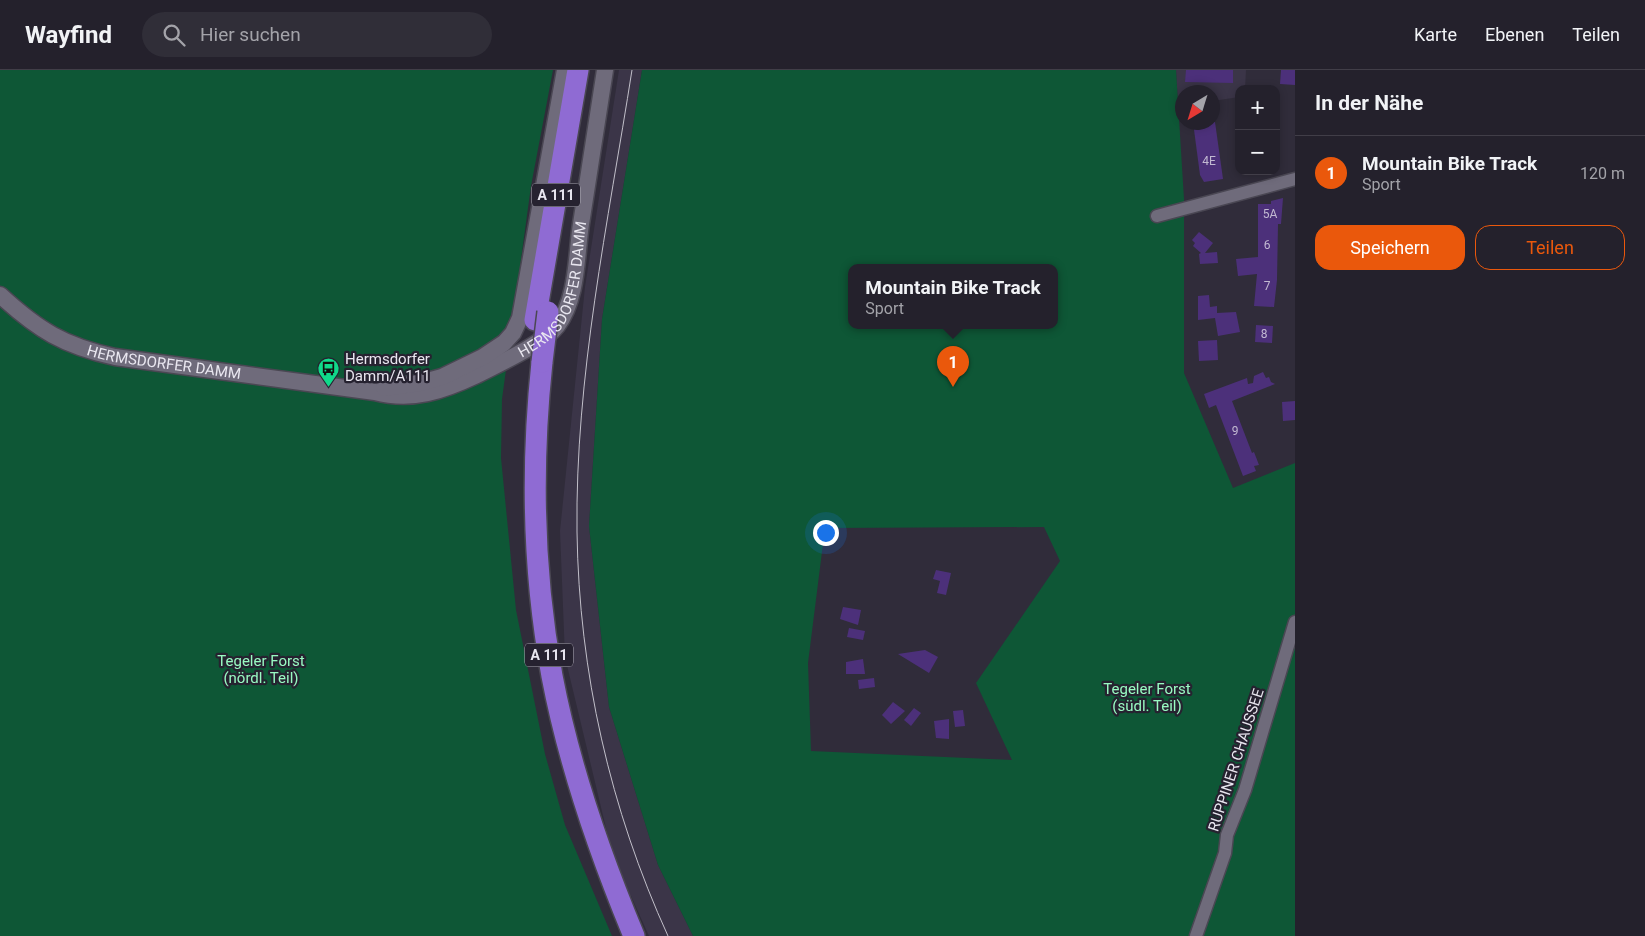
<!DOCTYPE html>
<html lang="de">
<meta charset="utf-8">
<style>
body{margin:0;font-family:Roboto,sans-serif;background:#302e38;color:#f1f3f6}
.controls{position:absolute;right:15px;top:15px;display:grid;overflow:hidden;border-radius:10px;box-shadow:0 2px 8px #0003}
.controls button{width:45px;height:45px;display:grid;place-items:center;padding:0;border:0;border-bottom:1px solid #413e48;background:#24212c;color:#f1f3f6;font:25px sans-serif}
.compass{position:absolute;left:1175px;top:15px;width:45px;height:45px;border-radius:50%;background:#24212c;box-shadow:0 2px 8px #0003;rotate:218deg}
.you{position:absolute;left:825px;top:462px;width:18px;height:18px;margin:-12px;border:4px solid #fff;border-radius:50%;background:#1a73e8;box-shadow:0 0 0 8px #1a73e833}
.badge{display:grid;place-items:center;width:32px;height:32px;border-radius:50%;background:#ea580c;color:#fff;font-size:16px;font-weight:700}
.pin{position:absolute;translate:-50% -41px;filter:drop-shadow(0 1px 2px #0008)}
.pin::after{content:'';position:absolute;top:26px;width:18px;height:15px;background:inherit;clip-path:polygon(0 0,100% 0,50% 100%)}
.popup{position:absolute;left:848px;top:194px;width:210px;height:65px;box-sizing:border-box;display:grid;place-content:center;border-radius:10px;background:#24212c;filter:drop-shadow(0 1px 4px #0005);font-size:16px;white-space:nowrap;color:#a3a3a9}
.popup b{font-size:19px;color:#f1f3f6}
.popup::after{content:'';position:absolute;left:50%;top:100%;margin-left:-10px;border:10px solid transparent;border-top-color:#24212c}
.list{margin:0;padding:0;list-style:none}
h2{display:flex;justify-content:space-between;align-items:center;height:65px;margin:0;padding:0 20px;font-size:21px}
h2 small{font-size:16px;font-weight:400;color:#a3a3a9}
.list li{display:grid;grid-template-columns:32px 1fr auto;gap:15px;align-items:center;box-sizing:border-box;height:75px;padding:0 20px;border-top:1px solid #413e48}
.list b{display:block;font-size:19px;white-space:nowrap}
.list p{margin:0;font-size:16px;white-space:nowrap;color:#a3a3a9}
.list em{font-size:16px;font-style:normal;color:#a3a3a9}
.actions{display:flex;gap:10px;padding:15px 20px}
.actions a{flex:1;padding:11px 0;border:1px solid #ea580c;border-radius:15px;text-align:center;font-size:18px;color:#ea580c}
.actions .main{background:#ea580c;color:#fff}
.icon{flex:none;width:28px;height:28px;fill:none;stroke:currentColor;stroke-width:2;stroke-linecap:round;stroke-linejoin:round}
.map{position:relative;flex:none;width:1295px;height:866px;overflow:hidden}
header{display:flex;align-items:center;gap:30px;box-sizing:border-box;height:70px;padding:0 25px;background:#24212c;border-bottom:1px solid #413e48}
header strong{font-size:24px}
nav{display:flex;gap:28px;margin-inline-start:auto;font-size:18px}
.search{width:350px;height:45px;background:#302e38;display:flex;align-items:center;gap:12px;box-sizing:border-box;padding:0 18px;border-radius:28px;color:#a3a3a9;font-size:19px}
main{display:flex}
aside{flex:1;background:#24212c}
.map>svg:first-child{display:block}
.built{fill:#3b3548}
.green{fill:#0e5736;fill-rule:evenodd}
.building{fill:#4c307a}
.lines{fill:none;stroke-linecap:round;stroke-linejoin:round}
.street-casing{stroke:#4a4753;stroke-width:15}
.secondary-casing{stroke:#4a4753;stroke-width:19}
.highway-casing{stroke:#4a4753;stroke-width:24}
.street{stroke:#6f6b7b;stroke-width:12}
.secondary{stroke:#6f6b7b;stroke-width:16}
.highway{stroke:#8f6bd3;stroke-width:21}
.tram{stroke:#c2c0ca;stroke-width:1}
.highway-bridge-casing{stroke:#4a4753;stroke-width:24;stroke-linecap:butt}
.highway-bridge{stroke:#8f6bd3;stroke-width:21}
.labels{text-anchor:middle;stroke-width:4.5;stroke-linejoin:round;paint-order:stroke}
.number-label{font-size:12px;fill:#c2b9d2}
.shield{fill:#262230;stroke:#aeacb6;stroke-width:1}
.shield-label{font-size:14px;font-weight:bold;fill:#e9e7f0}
.street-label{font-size:15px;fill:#e9e7f0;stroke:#262230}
.poi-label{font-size:15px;fill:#e9e7f0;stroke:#262230;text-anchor:start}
.park-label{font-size:15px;fill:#98fac2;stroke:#262230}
</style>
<header>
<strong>Wayfind</strong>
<div class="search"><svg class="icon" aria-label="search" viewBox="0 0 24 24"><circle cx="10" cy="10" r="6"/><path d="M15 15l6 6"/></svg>Hier suchen</div>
<nav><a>Karte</a><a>Ebenen</a><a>Teilen</a></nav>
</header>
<main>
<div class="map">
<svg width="1295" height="866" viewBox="0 0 1295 866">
<rect width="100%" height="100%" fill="#302c3a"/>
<!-- built -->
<g class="built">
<polygon points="619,0 642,0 602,249 589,456 609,637 658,795 693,866 649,866 631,826 629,827 612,783 565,587 560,461 585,217"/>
<polygon points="1176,0 1246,0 1245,19 1239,19 1239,27 1213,31 1212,22 1182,22 1182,35 1178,36"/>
</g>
<!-- green -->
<g class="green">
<polygon points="0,0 553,0 531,116 502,329 501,388 516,540 545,684 565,755 612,866 0,866"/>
<path d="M 642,0 L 1176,0 L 1184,129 L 1184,303 L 1233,418 L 1295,393 L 1295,866 L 693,866 L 658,795 L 609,637 L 589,456 L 602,249 ZM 852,198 L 1054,198 L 1054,256 L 852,256 ZM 1044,457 L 1060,491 L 976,613 L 1012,690 L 811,681 L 808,593 L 825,458 Z"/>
</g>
<!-- building -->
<g class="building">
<polygon points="1186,0 1233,0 1233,13 1185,12"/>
<polygon points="1281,0 1295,0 1295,15 1280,14"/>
<polygon points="1193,52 1215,52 1223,109 1204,112 1200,105"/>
<polygon points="1283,128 1281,154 1278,154 1277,210 1274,237 1254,236 1257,204 1238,206 1236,189 1258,187 1258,134 1271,134 1271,131"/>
<polygon points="1199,162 1213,173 1205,183 1217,182 1218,193 1200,194 1199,184 1201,183 1193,176 1195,173 1192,170"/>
<polygon points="1209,225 1210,237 1217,236 1217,243 1236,242 1240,262 1218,266 1215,248 1198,250 1198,226"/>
<polygon points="1256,255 1273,256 1272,273 1255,272"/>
<polygon points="1217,270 1218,290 1199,291 1198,271"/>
<polygon points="1263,302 1266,308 1269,307 1271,312 1275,314 1232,331 1252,383 1254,382 1259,395 1254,396 1256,401 1243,406 1216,335 1209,338 1204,324 1247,308 1248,314 1253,313 1254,306"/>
<polygon points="1295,331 1295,350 1283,351 1282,332"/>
<polygon points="936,500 951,503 946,525 937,523 940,511 933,509"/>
<polygon points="843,537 861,540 858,555 840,549"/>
<polygon points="849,558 865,561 863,570 847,567"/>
<polygon points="925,580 938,587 929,603 898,584"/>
<polygon points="863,589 865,604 846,604 846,592"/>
<polygon points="874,608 875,617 859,619 858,610"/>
<polygon points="893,632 905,641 891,654 882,645"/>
<polygon points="914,638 921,643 911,656 904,650"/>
<polygon points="963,640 965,656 955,657 953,641"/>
<polygon points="949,649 949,669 936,668 934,651"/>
</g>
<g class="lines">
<defs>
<g id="street">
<polyline points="1157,146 1295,109"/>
<polyline points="1196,866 1225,783 1227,765 1245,720 1295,552"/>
</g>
<g id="secondary">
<path id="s1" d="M 0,225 C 38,260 64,276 115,287 L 375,322 C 412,332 443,321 477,305 C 498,294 543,274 557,256 C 578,228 576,186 581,154 C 589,102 597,51 605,0"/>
<polyline points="384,318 420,313 442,307 483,287 504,273 513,263 520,248 565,0"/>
</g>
<g id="highway">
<polyline points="535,250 578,0"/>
<path d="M 542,292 C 531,396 533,503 552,606 C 569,695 599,782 634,866"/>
</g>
</defs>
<!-- street casing -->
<use href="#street" class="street-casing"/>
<!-- secondary casing -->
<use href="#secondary" class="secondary-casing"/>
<!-- highway casing -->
<use href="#highway" class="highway-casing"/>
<!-- street -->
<use href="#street" class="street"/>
<!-- secondary -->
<use href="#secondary" class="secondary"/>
<!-- highway -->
<use href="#highway" class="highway"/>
<!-- tram -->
<path class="tram" d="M 632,0 C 608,153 575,307 577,462 C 579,602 610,739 668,866"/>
<defs>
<polyline id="highway-bridge" points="542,292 548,242"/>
</defs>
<!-- highway-bridge casing -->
<use href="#highway-bridge" class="highway-bridge-casing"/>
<!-- highway-bridge -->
<use href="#highway-bridge" class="highway-bridge"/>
</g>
<!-- icons -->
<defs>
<symbol id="bus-pin" viewBox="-11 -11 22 30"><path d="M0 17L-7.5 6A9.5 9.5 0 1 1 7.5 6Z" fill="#10d98a" stroke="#262230"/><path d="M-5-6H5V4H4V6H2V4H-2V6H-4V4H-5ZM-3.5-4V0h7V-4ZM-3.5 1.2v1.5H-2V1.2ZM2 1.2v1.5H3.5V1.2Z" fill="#111"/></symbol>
</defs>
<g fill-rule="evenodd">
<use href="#bus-pin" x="316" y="286" width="25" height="34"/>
</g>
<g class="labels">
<!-- number labels -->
<g class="number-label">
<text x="1209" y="95">4E</text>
<text x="1270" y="148">5A</text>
<text x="1267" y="179">6</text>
<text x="1267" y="220">7</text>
<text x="1264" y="268">8</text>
<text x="1235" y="365">9</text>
</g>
<!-- shield labels -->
<g class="shield">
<rect x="532" y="113.5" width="48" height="23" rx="4"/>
<rect x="525" y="573.5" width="48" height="23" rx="4"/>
</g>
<g class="shield-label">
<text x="556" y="130">A 111</text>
<text x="549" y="590">A 111</text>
</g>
<!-- street labels -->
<g class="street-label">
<text dy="5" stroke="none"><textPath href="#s1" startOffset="626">HERMSDORFER DAMM</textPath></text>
<text dy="5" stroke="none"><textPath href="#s1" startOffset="182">HERMSDORFER DAMM</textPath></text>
<text transform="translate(1236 690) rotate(-72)" y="5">RUPPINER CHAUSSEE</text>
</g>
<!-- poi labels -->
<g class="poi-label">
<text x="345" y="294">Hermsdorfer<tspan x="345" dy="17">Damm/A111</tspan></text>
</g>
<!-- park labels -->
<g class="park-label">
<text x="261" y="596">Tegeler Forst<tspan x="261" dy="17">(nördl. Teil)</tspan></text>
<text x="1147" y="624">Tegeler Forst<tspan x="1147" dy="17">(südl. Teil)</tspan></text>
</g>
</g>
</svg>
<div class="controls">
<button>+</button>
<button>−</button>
</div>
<svg class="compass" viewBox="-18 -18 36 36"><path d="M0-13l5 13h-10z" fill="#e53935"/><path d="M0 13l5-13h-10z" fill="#a3a3a9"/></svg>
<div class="you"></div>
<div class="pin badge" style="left:953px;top:317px">1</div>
<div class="popup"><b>Mountain Bike Track</b>Sport</div>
</div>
<aside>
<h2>In der Nähe<small></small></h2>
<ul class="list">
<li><span class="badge">1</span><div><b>Mountain Bike Track</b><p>Sport</p></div><em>120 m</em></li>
</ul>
<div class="actions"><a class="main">Speichern</a><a>Teilen</a></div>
</aside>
</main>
